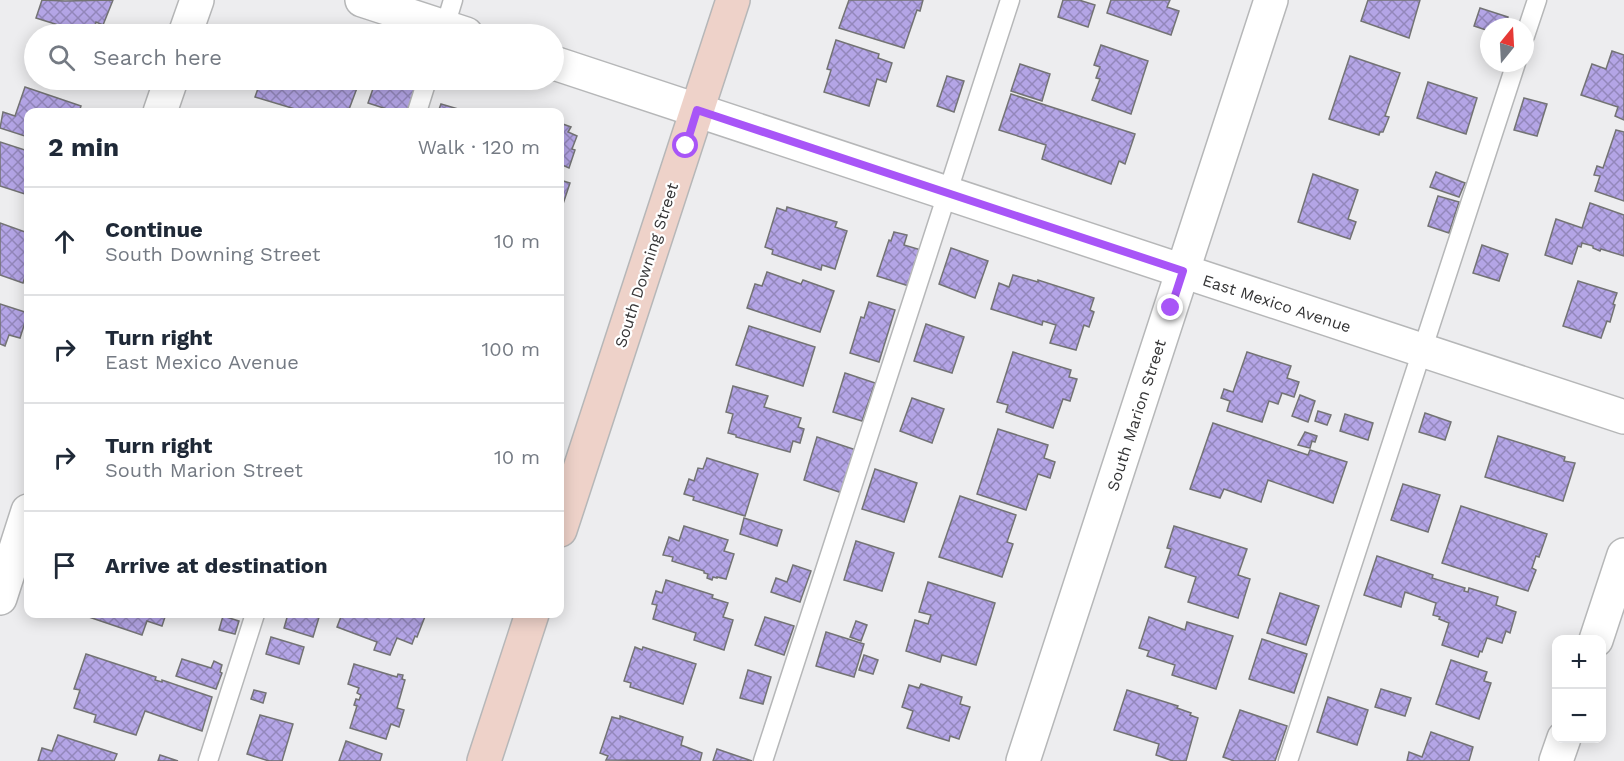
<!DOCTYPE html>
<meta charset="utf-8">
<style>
body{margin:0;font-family:"Work Sans",sans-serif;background:#f2f2f3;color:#1f2937}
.controls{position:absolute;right:18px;bottom:18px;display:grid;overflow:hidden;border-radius:12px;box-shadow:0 3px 15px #0003}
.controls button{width:54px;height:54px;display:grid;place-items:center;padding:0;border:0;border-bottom:2px solid #e0e1e3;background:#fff;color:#1f2937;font:30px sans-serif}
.compass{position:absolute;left:1480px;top:18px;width:54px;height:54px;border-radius:50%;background:#fff;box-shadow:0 3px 15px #0003;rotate:18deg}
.stop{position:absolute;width:18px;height:18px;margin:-14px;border:4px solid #a855f7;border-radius:50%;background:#fff}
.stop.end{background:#a855f7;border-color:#fff;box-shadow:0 2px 6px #0008}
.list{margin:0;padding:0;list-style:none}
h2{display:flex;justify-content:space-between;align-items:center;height:78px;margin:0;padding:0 24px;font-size:26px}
h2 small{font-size:20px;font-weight:400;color:#747a83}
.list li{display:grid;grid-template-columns:39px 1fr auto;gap:18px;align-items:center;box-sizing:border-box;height:108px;padding:0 24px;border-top:2px solid #e0e1e3}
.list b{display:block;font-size:22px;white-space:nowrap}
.list p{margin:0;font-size:20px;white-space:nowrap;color:#747a83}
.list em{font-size:20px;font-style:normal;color:#747a83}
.icon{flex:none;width:33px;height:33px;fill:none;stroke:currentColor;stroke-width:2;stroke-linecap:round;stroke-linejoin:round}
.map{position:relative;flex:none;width:1624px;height:761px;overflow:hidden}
.search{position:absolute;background:#fff;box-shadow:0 3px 15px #0003;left:24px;top:24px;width:540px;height:66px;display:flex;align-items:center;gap:15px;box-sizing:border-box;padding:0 21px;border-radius:33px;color:#747a83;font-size:22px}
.panel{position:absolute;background:#fff;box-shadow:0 3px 15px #0003;left:24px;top:108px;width:540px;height:510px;border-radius:12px}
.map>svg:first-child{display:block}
.building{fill:url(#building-cross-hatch);stroke:#737374;stroke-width:1.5}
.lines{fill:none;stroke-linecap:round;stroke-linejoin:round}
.lane-casing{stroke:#b6b7b8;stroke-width:21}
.street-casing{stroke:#b6b7b8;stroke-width:36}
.secondary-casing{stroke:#b6b7b8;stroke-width:36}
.lane{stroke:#fff;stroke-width:18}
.street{stroke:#fff;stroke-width:33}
.secondary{stroke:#eed2c9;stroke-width:33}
.route{stroke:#a855f7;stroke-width:8}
.labels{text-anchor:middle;stroke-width:4.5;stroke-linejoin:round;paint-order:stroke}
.street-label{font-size:16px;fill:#353536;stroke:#fff}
</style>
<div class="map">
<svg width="1624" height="761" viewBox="0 0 1624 761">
<defs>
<pattern id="building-cross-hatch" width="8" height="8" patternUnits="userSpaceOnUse" patternTransform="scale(1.5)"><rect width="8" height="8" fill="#b4a5e6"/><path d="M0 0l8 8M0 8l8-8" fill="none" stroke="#9387bb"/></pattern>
</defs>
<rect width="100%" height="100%" fill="#ededef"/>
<!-- building -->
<g class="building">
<polygon points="42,0 65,1 113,0 103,25 96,22 93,33 72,26 71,29 36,18"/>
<polygon points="849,0 923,0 920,11 917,10 904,48 839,28"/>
<polygon points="1063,0 1079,0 1095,5 1088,27 1058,17"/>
<polygon points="1111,0 1170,0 1167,7 1179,11 1171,35 1107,13"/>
<polygon points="1368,0 1420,0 1409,38 1361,21"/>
<polygon points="1480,8 1508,17 1505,27 1489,27 1489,31 1474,26"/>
<polygon points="836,40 879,54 878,58 892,63 886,82 877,79 869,106 824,92 831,70 827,69"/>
<polygon points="1101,45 1148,61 1131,114 1092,100 1100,79 1096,78 1100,67 1094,65"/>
<polygon points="1612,51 1624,55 1624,120 1615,116 1618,107 1581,95 1592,64 1606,69"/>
<polygon points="1350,56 1400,73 1385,116 1389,117 1383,132 1380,132 1379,135 1329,119"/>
<polygon points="1020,64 1050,74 1042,101 1011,91"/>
<polygon points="947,76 964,81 954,112 937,106"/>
<polygon points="66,80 88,80 86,86"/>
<polygon points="261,80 360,80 348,112 305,112 255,97"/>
<polygon points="376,80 419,80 407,112 396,112 368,103"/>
<polygon points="1428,82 1477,98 1466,134 1417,118"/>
<polygon points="25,87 81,106 79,112 28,112 28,137 0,128 3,112 15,116"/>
<polygon points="1011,94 1135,134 1125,164 1119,161 1111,184 1042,159 1046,145 999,130"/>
<polygon points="1524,98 1547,104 1537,136 1514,130"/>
<polygon points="441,104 458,109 456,112 438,112"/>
<polygon points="560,123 571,127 568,132 577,136 572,149 575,150 569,168 560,164"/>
<polygon points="1616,130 1624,132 1624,201 1595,191 1600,176 1594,175 1597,166 1603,168"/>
<polygon points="0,142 28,151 28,195 0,186"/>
<polygon points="1436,172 1465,183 1459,197 1430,187"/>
<polygon points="1313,174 1358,190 1348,219 1356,222 1350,239 1298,222"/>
<polygon points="560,180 570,183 560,213"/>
<polygon points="1438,196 1459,202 1449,233 1428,226"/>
<polygon points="1590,203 1624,215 1624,256 1601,249 1600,251 1593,248 1593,246 1582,243 1581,247 1578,246 1572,264 1545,255 1556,219 1582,228"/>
<polygon points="787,207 837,222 835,227 847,231 835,269 822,265 821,270 772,254 773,250 765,247 777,208 786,211"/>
<polygon points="0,223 28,233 28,267 23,283 0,275"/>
<polygon points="894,232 907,235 904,245 921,250 909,286 877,276 889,240 891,241"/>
<polygon points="1482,245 1508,254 1499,281 1473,273"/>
<polygon points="951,248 988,261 975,298 939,284"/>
<polygon points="767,272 801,284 803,280 834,291 820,332 747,308 755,284 762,286"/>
<polygon points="1013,275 1038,282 1038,280 1094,298 1090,310 1094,312 1089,327 1084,325 1076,350 1050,343 1056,325 1043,321 1042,325 991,309 999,283 1009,287"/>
<polygon points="1578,281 1617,293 1613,304 1615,305 1610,322 1607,321 1601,338 1563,326"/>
<polygon points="869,302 895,310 879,362 850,353 861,317 864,318"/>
<polygon points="0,304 28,313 20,338 9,335 5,346 0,344"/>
<polygon points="926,324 964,337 952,373 914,361"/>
<polygon points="749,326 815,347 803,386 736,365"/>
<polygon points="1013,352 1071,370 1069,377 1077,379 1070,401 1063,399 1053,428 1006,412 1008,405 997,402"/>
<polygon points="1247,352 1291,366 1287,378 1299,382 1294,397 1282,393 1278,404 1269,401 1262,422 1227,411 1230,401 1221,398 1224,389 1233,392"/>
<polygon points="845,373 875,383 862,421 833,412"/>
<polygon points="733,386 768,396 764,407 801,418 798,427 804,429 800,443 793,441 790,452 736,437 736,435 728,433 733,414 726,412"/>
<polygon points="1300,395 1315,401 1308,422 1292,416"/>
<polygon points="912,398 944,409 932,443 900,431"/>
<polygon points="1318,411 1331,415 1327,425 1315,421"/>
<polygon points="1425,413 1451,422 1445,440 1419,432"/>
<polygon points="1345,414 1373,423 1368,440 1340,431"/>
<polygon points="1213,423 1308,455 1310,450 1347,462 1333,503 1268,480 1261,502 1224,489 1220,498 1190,489"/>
<polygon points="998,429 1048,445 1044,458 1055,462 1050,478 1038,474 1026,510 977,494"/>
<polygon points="1305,432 1317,436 1315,442 1312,441 1310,448 1298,445"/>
<polygon points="1498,436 1565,457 1564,461 1575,463 1563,501 1485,477"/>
<polygon points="817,437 859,451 845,494 804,480"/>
<polygon points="707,458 758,474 745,516 693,500 694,497 684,494 689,479 694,481 698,468 703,469"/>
<polygon points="875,469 917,483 904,522 862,509"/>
<polygon points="1403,484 1440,495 1428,532 1391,520"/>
<polygon points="960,496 1016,515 1007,542 1013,544 1002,577 939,557"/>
<polygon points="1461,506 1547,534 1539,557 1536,556 1532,568 1536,570 1528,591 1442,563"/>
<polygon points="744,518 782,530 777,546 740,534"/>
<polygon points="684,526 728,540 724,551 734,554 726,579 717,577 717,578 713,577 712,580 707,578 708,574 704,573 704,571 672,561 673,557 663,555 669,537 679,541"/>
<polygon points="1174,526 1247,549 1238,575 1250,579 1238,618 1188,602 1196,577 1165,567 1171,549 1167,548"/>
<polygon points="856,541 894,553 882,591 844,580"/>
<polygon points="1377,556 1433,575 1432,578 1465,588 1464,591 1468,592 1469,588 1498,597 1496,605 1516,612 1510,633 1506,631 1502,643 1487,638 1482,652 1480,651 1478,657 1442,645 1449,623 1439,619 1440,617 1433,615 1436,603 1405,592 1401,607 1364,595"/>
<polygon points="793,565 811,571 800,602 771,592 776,578 787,582"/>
<polygon points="666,580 713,595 712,598 728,603 723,617 733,620 724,650 694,640 696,633 653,619 657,605 652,604 656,591 662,593"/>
<polygon points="928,582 995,603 976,665 942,655 940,662 906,651 915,620 928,624 931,615 919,612"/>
<polygon points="1280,593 1319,606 1306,645 1267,633"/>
<polygon points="87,614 166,614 162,626 147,621 142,635 86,616"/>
<polygon points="288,614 320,614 313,637 284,628"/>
<polygon points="342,614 426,614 417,637 415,636 412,644 397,638 390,655 374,650 377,642 337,627"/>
<polygon points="223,616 239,621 235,634 219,630"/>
<polygon points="765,617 794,626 784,655 755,645"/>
<polygon points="1149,617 1185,630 1187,622 1233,636 1216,689 1172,675 1175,665 1147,656 1149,651 1139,648"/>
<polygon points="856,621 867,625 861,641 850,637"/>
<polygon points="826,632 864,644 854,677 816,666"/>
<polygon points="271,637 304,647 299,664 266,654"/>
<polygon points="1262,639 1307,654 1294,693 1249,679"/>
<polygon points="635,647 642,650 643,647 696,664 683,704 630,687 631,683 624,681"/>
<polygon points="86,654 156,677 155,680 162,682 162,680 212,697 202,731 145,711 136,735 94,722 96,715 74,708 80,690 74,689"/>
<polygon points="864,655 878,660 873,674 859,670"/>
<polygon points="182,659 211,668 214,661 222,665 220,672 222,673 216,689 176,676"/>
<polygon points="1451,660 1487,672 1484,681 1491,683 1479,719 1436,704"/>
<polygon points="354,664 397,677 398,674 403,675 402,679 405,680 397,708 404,710 399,727 391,724 386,739 350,728 357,706 354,705 356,699 359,700 361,695 357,693 359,688 348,684"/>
<polygon points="748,670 771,677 763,704 740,698"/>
<polygon points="921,684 962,697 960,704 970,707 959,739 950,736 949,741 907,728 913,711 902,707 909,685 919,688"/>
<polygon points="1381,689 1411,698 1405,716 1375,707"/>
<polygon points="254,690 266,693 263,703 251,699"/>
<polygon points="1127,690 1178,706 1177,708 1191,713 1190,715 1198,718 1186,761 1173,761 1156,755 1159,744 1114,730"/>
<polygon points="1328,697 1368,710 1357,745 1317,732"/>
<polygon points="1240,710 1287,726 1275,761 1234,761 1223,757"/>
<polygon points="260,715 293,724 282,761 269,761 247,754"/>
<polygon points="620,716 683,737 681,745 702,753 700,761 606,760 608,756 600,753 612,717 620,719"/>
<polygon points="1431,732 1473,747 1469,761 1407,761 1409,752 1422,757"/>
<polygon points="58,735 117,754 114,761 38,761 42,748 52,751"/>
<polygon points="346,741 382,754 380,761 339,761"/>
<polygon points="717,749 752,761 713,761"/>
<polygon points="160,755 178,761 158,761"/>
</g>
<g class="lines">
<defs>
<g id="lane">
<polyline points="443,33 453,0"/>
<polyline points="1525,36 1537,0"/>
<polyline points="417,112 427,80"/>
<polyline points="208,761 255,614"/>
<polyline points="763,761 1010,0"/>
<polyline points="1288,761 1516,63"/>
</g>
<g id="street">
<polyline points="362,0 466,34"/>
<polyline points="185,34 197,0"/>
<polyline points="554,63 1624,417"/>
<polyline points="160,112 171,80"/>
<polyline points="0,598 28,511"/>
<polyline points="1596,640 1624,555"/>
<polyline points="1023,761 1271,0"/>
<polyline points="1556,761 1564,738"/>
</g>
<g id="secondary">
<polyline points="560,530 733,0"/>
<polyline points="484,761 532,614"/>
</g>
</defs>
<!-- lane casing -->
<use href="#lane" class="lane-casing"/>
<!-- street casing -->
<use href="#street" class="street-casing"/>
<!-- secondary casing -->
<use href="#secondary" class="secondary-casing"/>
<!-- lane -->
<use href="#lane" class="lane"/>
<!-- street -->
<use href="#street" class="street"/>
<!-- secondary -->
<use href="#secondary" class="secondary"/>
</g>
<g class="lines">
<!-- route -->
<polyline class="route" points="686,146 697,110 1183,271 1171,308"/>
</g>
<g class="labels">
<!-- street labels -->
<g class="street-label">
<text transform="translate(646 265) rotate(-72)" y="6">South Downing Street</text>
<text transform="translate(1277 303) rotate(18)" y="6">East Mexico Avenue</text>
<text transform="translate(1136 415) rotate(-72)" y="6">South Marion Street</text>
</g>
</g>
</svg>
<div class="controls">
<button>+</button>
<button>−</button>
</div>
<svg class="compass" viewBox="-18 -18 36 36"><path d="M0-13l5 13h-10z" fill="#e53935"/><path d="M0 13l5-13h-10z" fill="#747a83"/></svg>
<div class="stop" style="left:686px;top:146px"></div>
<div class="stop end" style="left:1171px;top:308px"></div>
<div class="search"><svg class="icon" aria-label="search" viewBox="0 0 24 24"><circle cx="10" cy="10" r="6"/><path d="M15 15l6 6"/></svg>Search here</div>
<section class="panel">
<h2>2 min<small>Walk · 120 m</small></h2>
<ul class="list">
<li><svg class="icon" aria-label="ahead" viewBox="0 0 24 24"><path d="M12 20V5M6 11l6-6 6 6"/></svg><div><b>Continue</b><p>South Downing Street</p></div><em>10 m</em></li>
<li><svg class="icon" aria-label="right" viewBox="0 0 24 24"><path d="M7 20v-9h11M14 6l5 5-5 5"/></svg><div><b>Turn right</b><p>East Mexico Avenue</p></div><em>100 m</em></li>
<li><svg class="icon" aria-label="right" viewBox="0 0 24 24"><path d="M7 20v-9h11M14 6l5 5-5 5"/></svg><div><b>Turn right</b><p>South Marion Street</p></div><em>10 m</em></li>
<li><svg class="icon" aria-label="arrive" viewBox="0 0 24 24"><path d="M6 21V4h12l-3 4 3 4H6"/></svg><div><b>Arrive at destination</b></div></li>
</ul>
</section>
</div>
